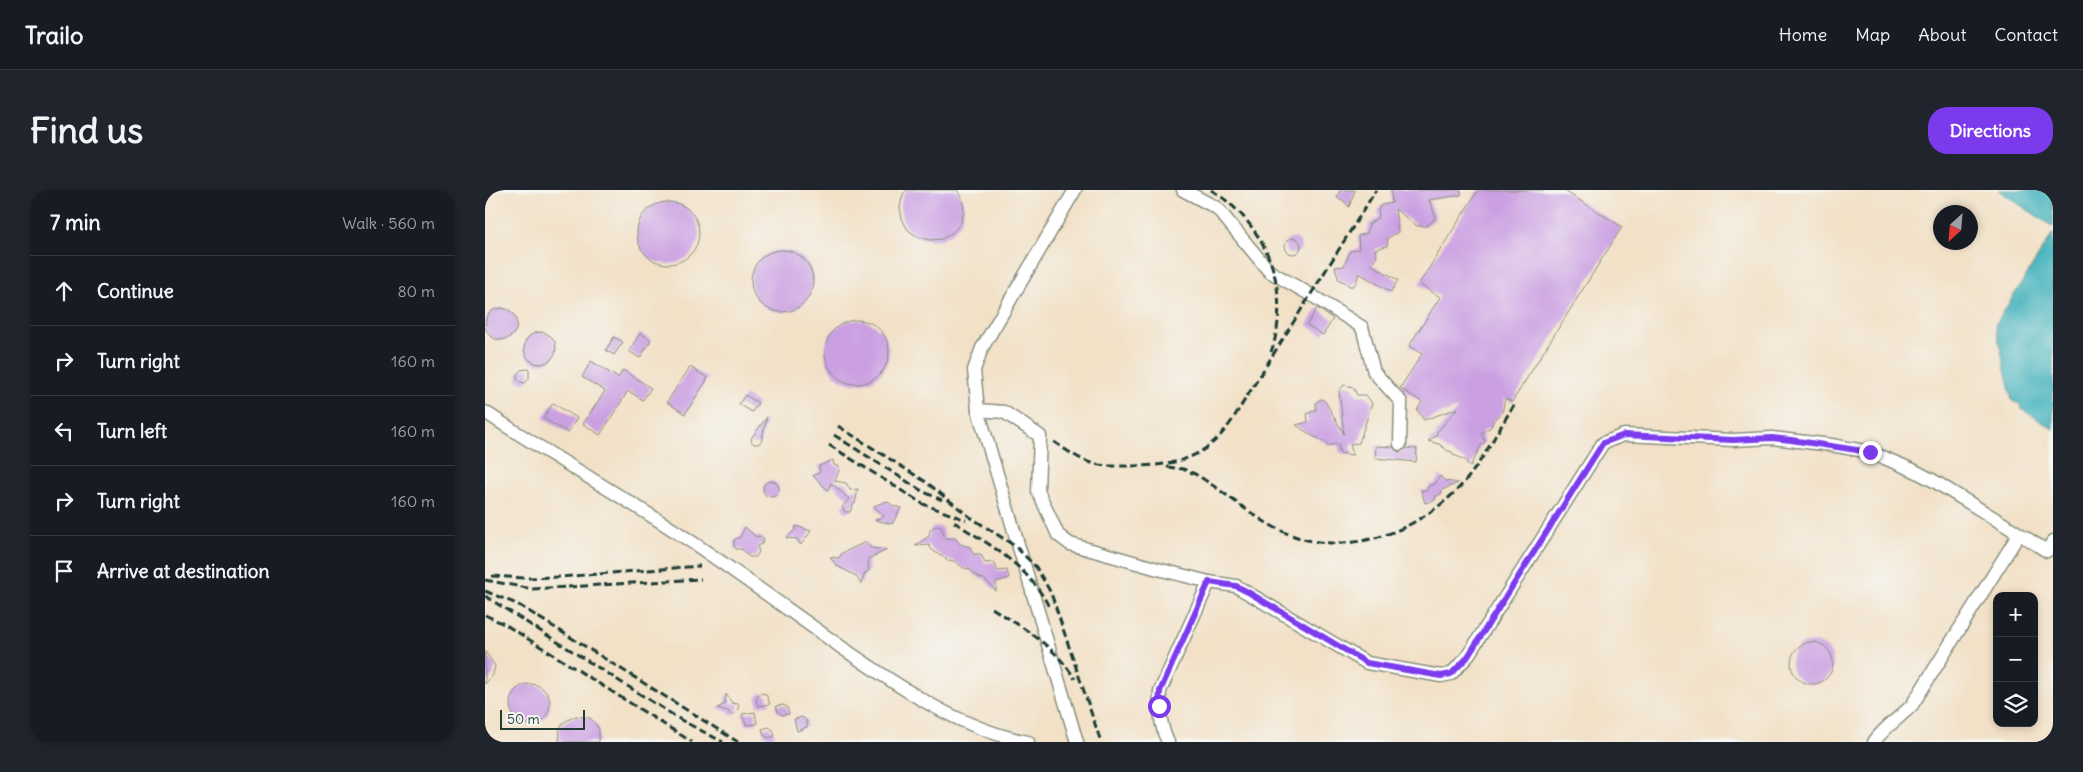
<!DOCTYPE html>
<meta charset="utf-8">
<style>
body{margin:0;font-family:Delius,sans-serif;background:#20242c;color:#f1f3f6}
.controls{position:absolute;right:15px;bottom:15px;display:grid;overflow:hidden;border-radius:10px;box-shadow:0 2px 8px #0003}
.controls button{width:45px;height:45px;display:grid;place-items:center;padding:0;border:0;border-bottom:1px solid #363941;background:#171b24;color:#f1f3f6;font:25px sans-serif}
.compass{position:absolute;left:1448px;top:15px;width:45px;height:45px;border-radius:50%;background:#171b24;box-shadow:0 2px 8px #0003;rotate:206deg}
.scale{position:absolute;left:15px;bottom:12px;width:85px;box-sizing:border-box;padding-left:5px;border:2px solid #1f3d34;border-top:0;font-size:14px;line-height:18px;white-space:nowrap;color:#1f3d34;-webkit-text-stroke:4px #f6f6f2;paint-order:stroke}
.stop{position:absolute;width:15px;height:15px;margin:-11px;border:4px solid #7c3aed;border-radius:50%;background:#fff}
.stop.end{background:#7c3aed;border-color:#fff;box-shadow:0 1px 5px #0008}
.list{margin:0;padding:0;list-style:none}
h2{display:flex;justify-content:space-between;align-items:center;height:65px;margin:0;padding:0 20px;font-size:21px}
h2 small{font-size:16px;font-weight:400;color:#9ea1a6}
.list li{display:grid;grid-template-columns:32px 1fr auto;gap:15px;align-items:center;box-sizing:border-box;height:70px;padding:0 20px;border-top:1px solid #363941}
.list b{display:block;font-size:19px;white-space:nowrap}
.list em{font-size:16px;font-style:normal;color:#9ea1a6}
.icon{flex:none;width:28px;height:28px;fill:none;stroke:currentColor;stroke-width:2;stroke-linecap:round;stroke-linejoin:round}
.map{position:relative;flex:none;width:1568px;height:552px;overflow:hidden;border-radius:20px}
header{display:flex;align-items:center;gap:30px;box-sizing:border-box;height:70px;padding:0 25px;background:#171b24;border-bottom:1px solid #363941}
header strong{font-size:24px}
nav{display:flex;gap:28px;margin-inline-start:auto;font-size:18px}
.intro{display:flex;align-items:center;justify-content:space-between;box-sizing:border-box;height:120px;padding:0 30px}
h1{margin:0;font-size:35px}
.button{padding:12px 22px;border-radius:20px;background:#7c3aed;color:#fff;font-size:18px;font-weight:700}
main{display:flex;gap:30px;padding:0 30px}
aside{flex:1;background:#171b24;border-radius:20px;box-shadow:0 2px 8px #0003}
.map>svg:first-child{display:block}
.water{fill:#41b1bb;stroke:#307778}
.building{fill:#cba0e2}
.lines{fill:none;stroke-linecap:round;stroke-linejoin:round}
.minor-casing{stroke:#888f7e;stroke-width:15}
.minor{stroke:#fff;stroke-width:12}
.rail{stroke:#1f3d34;stroke-width:3;stroke-dasharray:8 4;stroke-linecap:butt}
.route{stroke:#7c3aed;stroke-width:6}
</style>
<header>
<strong>Trailo</strong>
<nav><a>Home</a><a>Map</a><a>About</a><a>Contact</a></nav>
</header>
<div class="intro"><h1>Find us</h1><a class="button">Directions</a></div>
<main>
<aside>
<h2>7 min<small>Walk · 560 m</small></h2>
<ul class="list">
<li><svg class="icon" aria-label="ahead" viewBox="0 0 24 24"><path d="M12 20V5M6 11l6-6 6 6"/></svg><div><b>Continue</b></div><em>80 m</em></li>
<li><svg class="icon" aria-label="right" viewBox="0 0 24 24"><path d="M7 20v-9h11M14 6l5 5-5 5"/></svg><div><b>Turn right</b></div><em>160 m</em></li>
<li><svg class="icon" aria-label="left" viewBox="0 0 24 24"><path d="M17 20v-9H6M10 6l-5 5 5 5"/></svg><div><b>Turn left</b></div><em>160 m</em></li>
<li><svg class="icon" aria-label="right" viewBox="0 0 24 24"><path d="M7 20v-9h11M14 6l5 5-5 5"/></svg><div><b>Turn right</b></div><em>160 m</em></li>
<li><svg class="icon" aria-label="arrive" viewBox="0 0 24 24"><path d="M6 21V4h12l-3 4 3 4H6"/></svg><div><b>Arrive at destination</b></div></li>
</ul>
</aside>
<div class="map">
<svg width="1568" height="552" viewBox="0 0 1568 552">
<rect width="100%" height="100%" fill="#f6f6f2"/>
<filter id="ink" filterUnits="userSpaceOnUse"><feTurbulence type="fractalNoise" baseFrequency=".02" numOctaves="2"/><feDisplacementMap in="SourceGraphic" scale="10" xChannelSelector="R" yChannelSelector="G"/><feConvolveMatrix kernelMatrix="1 2 1 2 8 2 1 2 1" color-interpolation-filters="sRGB"/></filter>
<filter id="wash" filterUnits="userSpaceOnUse"><feTurbulence type="fractalNoise" baseFrequency=".0096" numOctaves="4" result="noise"/><feDisplacementMap in="SourceGraphic" scale="20" xChannelSelector="R" yChannelSelector="G"/><feGaussianBlur stdDeviation="1.12" result="paint"/><feColorMatrix in="noise" values="0 0 0 0 0 0 0 0 0 0 0 0 0 0 0 0 0 1.4 0 .05"/><feComposite in="paint" operator="in"/></filter>
<g filter="url(#wash)">
<rect width="100%" height="100%" fill="#f2e1c7"/>
<!-- water -->
<g class="water">
<polygon points="1513,0 1568,0 1568,37"/>
<polygon points="1568,43 1568,239 1535,218 1536,215 1527,211 1510,135"/>
</g>
<g id="blocks">
<!-- building -->
<g class="building">
<polygon points="422,0 472,0 477,8 479,20 476,33 468,42 457,49 445,50 433,47 423,40 417,29 415,17 418,4"/>
<polygon points="855,0 870,0 864,17 858,10 852,8"/>
<polygon points="906,0 976,0 976,5 944,10 950,25 949,30 941,36 932,36 910,19 913,42 903,48 902,56 890,59 892,67 887,75 913,90 906,102 874,83 871,93 868,96 864,96 860,92 854,90 850,77 859,76 865,61 874,59 873,46 882,43 884,34 894,27 893,20 896,15 907,13"/>
<polygon points="993,0 1078,0 1137,37 1027,212 1020,208 1017,223 1008,231 1006,237 996,243 1000,252 996,255 985,277 980,270 969,265 967,262 963,261 954,254 943,251 951,246 952,242 973,218 939,230 932,220 937,212 915,198 937,164 924,156 955,107 934,94"/>
<circle cx="183" cy="43" r="31"/>
<circle cx="808" cy="56" r="8"/>
<circle cx="297" cy="91" r="31"/>
<polygon points="832,118 848,129 838,145 822,135"/>
<circle cx="16" cy="134" r="16"/>
<circle cx="372" cy="162" r="32"/>
<circle cx="55" cy="158" r="16"/>
<polygon points="155,143 166,150 155,168 144,161"/>
<polygon points="129,147 138,152 129,165 121,160"/>
<polygon points="106,171 133,188 138,180 166,198 158,210 143,201 115,245 98,234 120,201 97,187"/>
<polygon points="205,177 223,188 200,224 182,212"/>
<polygon points="44,179 44,189 40,193 35,192 32,189 32,184 36,180"/>
<polygon points="859,195 868,197 872,205 881,205 887,213 874,253 865,254 868,265 855,263 853,254 843,256 841,252 836,251 833,248 829,247 811,235 823,232 822,224 831,220 831,212 836,209 840,211 859,244 854,201"/>
<polygon points="260,205 273,213 267,222 254,214"/>
<polygon points="68,213 92,228 83,243 58,228"/>
<polygon points="282,227 276,252 273,254 269,254 266,251 267,247"/>
<polygon points="891,256 908,257 914,262 922,258 932,259 931,272 890,268"/>
<polygon points="348,270 349,275 355,277 350,291 361,293 365,300 373,299 370,314 369,313 365,322 360,322 357,317 364,309 346,293 343,300 328,286 335,282 334,276"/>
<polygon points="955,286 960,291 973,293 957,300 956,304 951,306 950,310 940,313 936,300 941,301 945,295 950,294"/>
<circle cx="286" cy="299" r="8"/>
<polygon points="402,311 408,316 416,318 407,334 390,330 399,326 389,316"/>
<polygon points="311,336 326,341 316,355 312,349 301,348 310,340"/>
<polygon points="450,336 456,337 460,348 470,348 475,354 485,357 488,364 496,364 500,373 509,372 513,381 522,380 524,388 511,392 511,401 499,389 493,387 484,379 479,378 469,371 463,370 447,360 444,355 430,356 444,346 445,340"/>
<polygon points="260,337 271,347 274,346 279,349 277,354 272,356 274,362 271,367 264,367 257,359 251,359 249,356 249,350 255,347"/>
<polygon points="381,352 386,358 402,360 383,369 384,381 380,383 376,394 371,386 352,376 345,367 354,368 357,363"/>
<circle cx="1327" cy="473" r="21"/>
<polygon points="0,461 10,476 8,485 0,494"/>
<circle cx="45" cy="514" r="20"/>
<polygon points="275,503 281,504 285,514 273,516 271,509"/>
<polygon points="241,504 247,513 254,514 252,522 247,526 243,521 232,518 240,514"/>
<polygon points="298,515 302,517 304,524 297,525 293,522 291,516"/>
<polygon points="270,522 272,534 261,535 257,524"/>
<polygon points="91,526 105,528 110,533 114,539 114,552 74,552 75,538 79,532"/>
<polygon points="317,527 322,531 322,537 312,541 309,529"/>
<polygon points="284,537 288,540 290,546 284,548 279,545 277,539"/>
</g>
</g>
</g>
<g filter="url(#ink)">
<use href="#blocks" fill-opacity="0" stroke="#888f7e" stroke-width="1"/>
<g class="lines">
<defs>
<g id="minor">
<polyline points="590,0 497,158 489,180 493,220 592,552"/>
<polyline points="698,0 732,18 784,81 826,105 877,137 889,182 916,212 915,254"/>
<polyline points="493,220 519,222 555,246 553,301 573,345 585,354 673,379 724,392 751,396 882,473 956,486 966,484 982,467 1118,253 1139,245 1248,250 1287,248 1346,255 1385,262 1428,280 1449,291 1562,361 1568,351"/>
<path d="M 0,222 C 73,271 151,313 223,363 C 268,394 312,426 356,457 C 413,496 474,539 543,552"/>
<path d="M 683,552 C 675,537 674,518 675,501 L 724,392"/>
<path d="M 1389,552 C 1399,537 1415,528 1427,515 L 1534,344"/>
</g>
</defs>
<!-- minor casing -->
<use href="#minor" class="minor-casing"/>
<!-- minor -->
<use href="#minor" class="minor"/>
<!-- rail -->
<g class="rail">
<path d="M 726,0 C 781,33 808,101 786,162"/>
<polyline points="353,236 441,292 485,327 530,356 551,377 566,403 616,552"/>
<polyline points="349,245 437,301 457,310"/>
<path d="M 569,252 C 580,259 593,269 606,273 C 618,277 632,276 644,276 C 689,276 719,270 746,232 L 891,0"/>
<polyline points="344,255 438,314 481,330"/>
<path d="M 682,277 L 698,279 L 710,284 C 741,302 766,327 799,342 C 858,369 928,344 972,300 C 995,277 1011,243 1029,215"/>
<path d="M 469,332 C 507,356 545,377 565,419"/>
<polyline points="7,386 41,388 75,387 215,376"/>
<polyline points="0,390 48,399 216,389"/>
<polyline points="0,401 32,414 45,422 253,552"/>
<polyline points="0,406 196,530 238,552"/>
<path d="M 507,418 C 540,439 569,455 590,489"/>
<polyline points="0,425 21,435 207,552"/>
</g>
</g>
</g>
<g class="lines" filter="url(#ink)">
<!-- route -->
<polyline class="route" points="674,516 675,501 724,392 751,396 763,402 882,473 956,486 966,484 982,468 1118,253 1139,245 1248,250 1287,248 1306,250 1385,262"/>
</g>
</svg>
<div class="controls">
<button>+</button>
<button>−</button>
<button><svg class="icon" aria-label="layers" viewBox="0 0 24 24"><path d="M12 4l9 5-9 5-9-5zM3 14l9 5 9-5"/></svg></button>
</div>
<svg class="compass" viewBox="-18 -18 36 36"><path d="M0-13l5 13h-10z" fill="#e53935"/><path d="M0 13l5-13h-10z" fill="#9ea1a6"/></svg>
<div class="scale">50 m</div>
<div class="stop" style="left:674px;top:516px"></div>
<div class="stop end" style="left:1385px;top:262px"></div>
</div>
</main>
